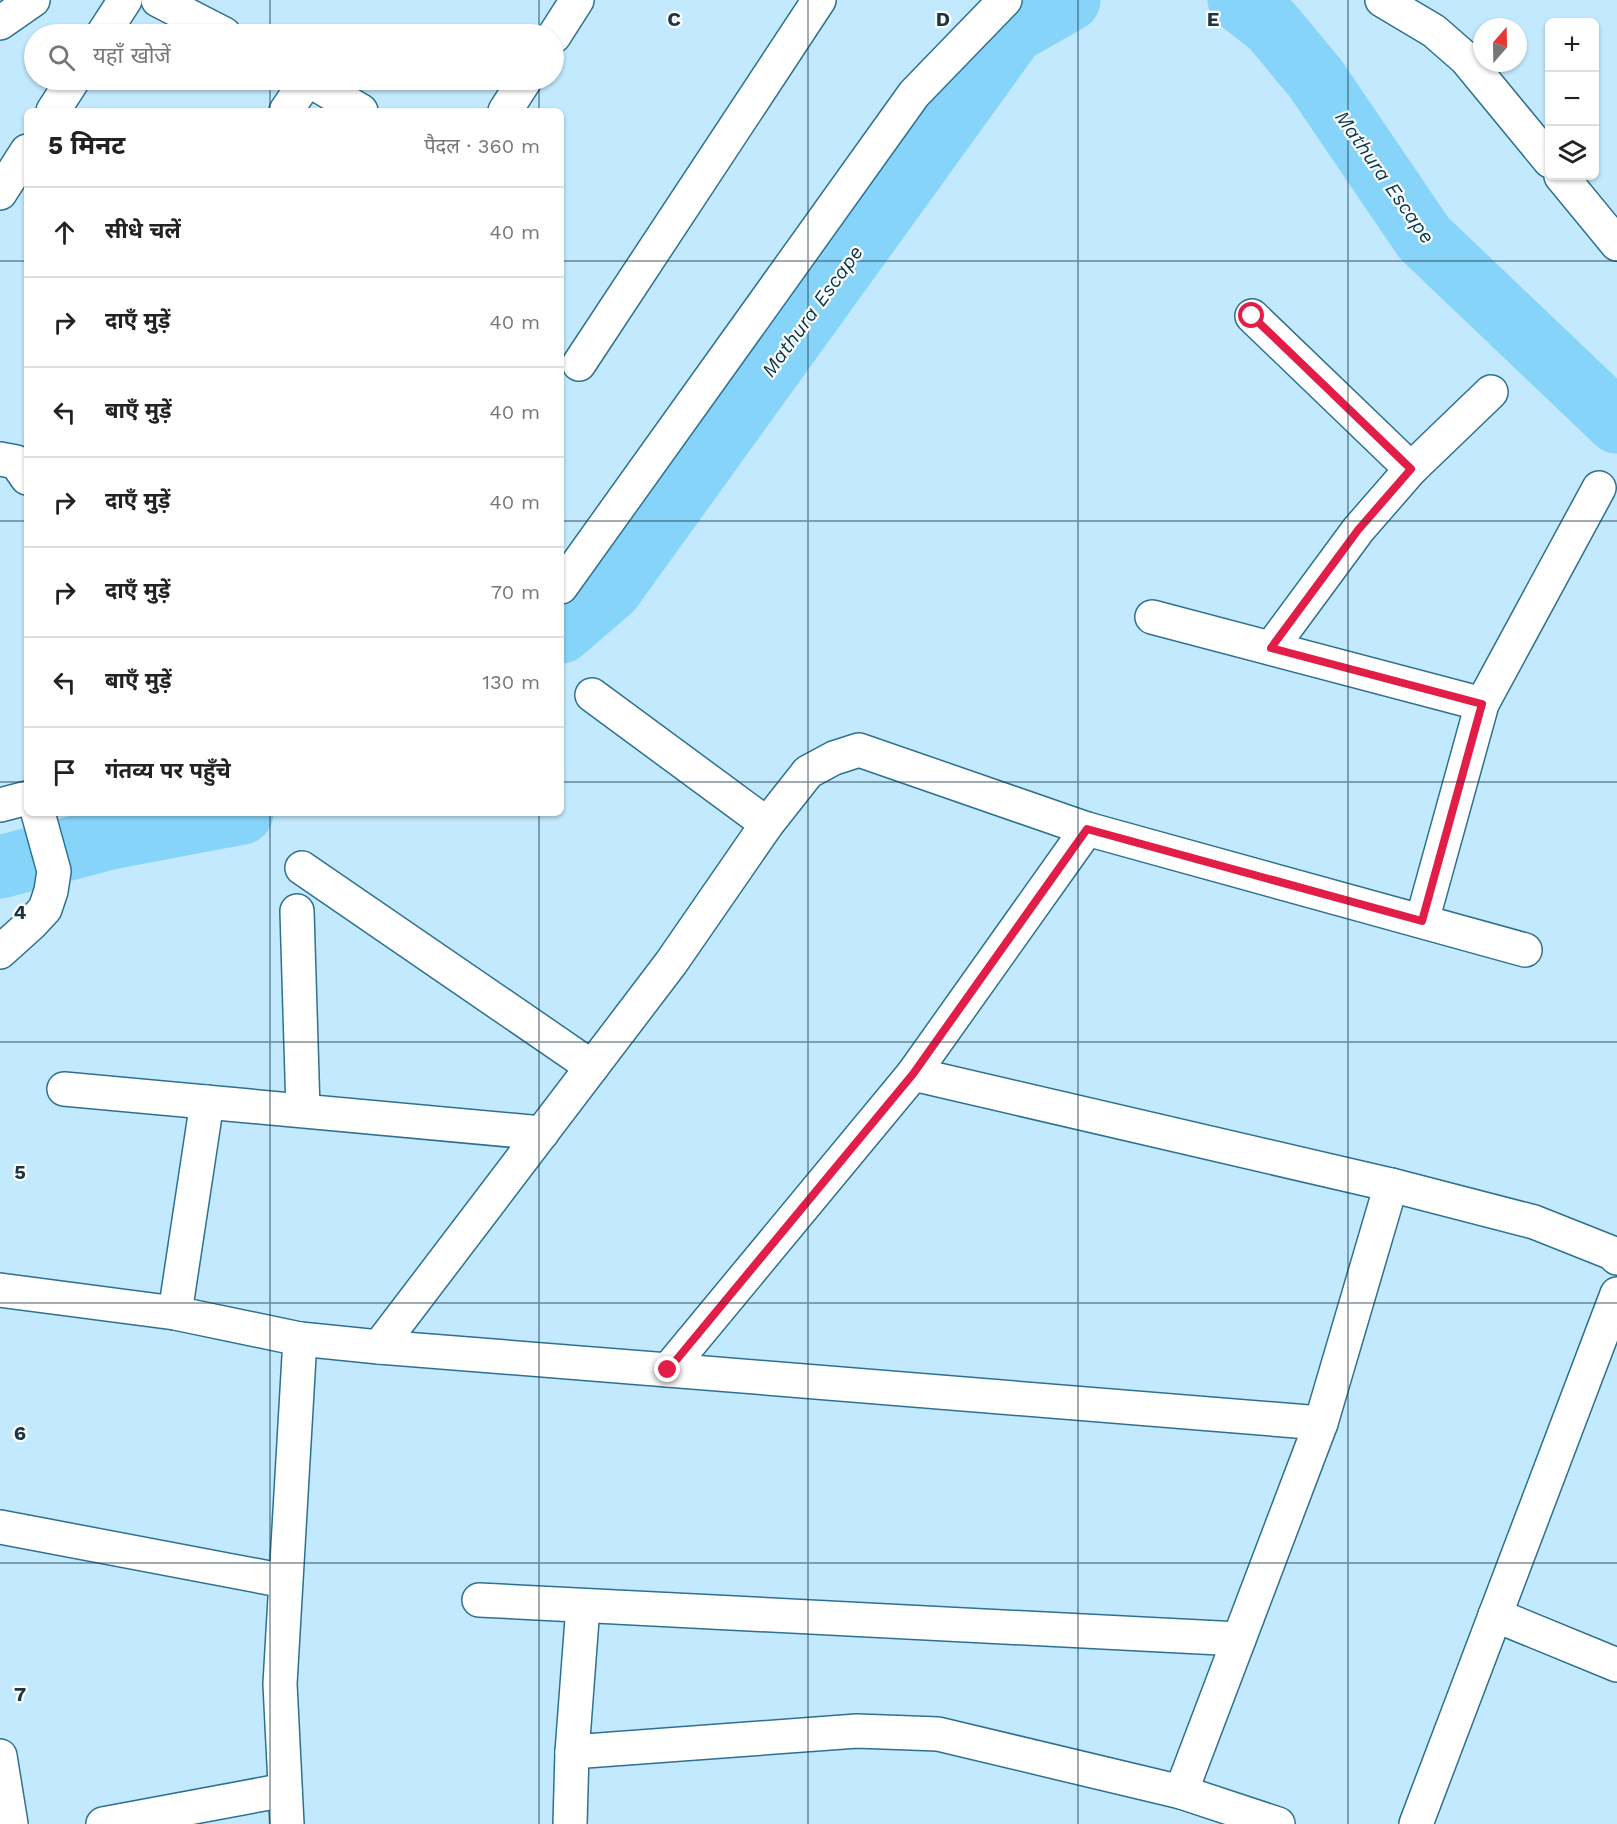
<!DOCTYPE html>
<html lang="hi">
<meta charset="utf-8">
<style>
body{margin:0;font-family:"Work Sans","Noto Sans Devanagari",sans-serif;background:#f6f6f6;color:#222}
.controls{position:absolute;right:18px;top:18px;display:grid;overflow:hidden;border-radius:9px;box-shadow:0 2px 4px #0004}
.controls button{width:54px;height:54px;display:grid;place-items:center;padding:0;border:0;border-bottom:2px solid #e0e0e0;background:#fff;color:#222;font:30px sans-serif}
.compass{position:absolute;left:1473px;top:18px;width:54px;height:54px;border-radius:50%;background:#fff;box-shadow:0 2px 4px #0004;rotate:20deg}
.stop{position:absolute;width:18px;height:18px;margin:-14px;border:4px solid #e11d48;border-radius:50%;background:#fff}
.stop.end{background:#e11d48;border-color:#fff;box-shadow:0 2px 6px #0008}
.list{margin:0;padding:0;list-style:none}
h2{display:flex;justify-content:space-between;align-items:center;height:78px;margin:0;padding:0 24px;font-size:26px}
h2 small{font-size:20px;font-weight:400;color:#767676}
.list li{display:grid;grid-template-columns:39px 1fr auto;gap:18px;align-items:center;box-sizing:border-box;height:90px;padding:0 24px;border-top:2px solid #e0e0e0}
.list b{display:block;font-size:22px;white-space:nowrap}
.list em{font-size:20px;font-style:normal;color:#767676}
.icon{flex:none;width:33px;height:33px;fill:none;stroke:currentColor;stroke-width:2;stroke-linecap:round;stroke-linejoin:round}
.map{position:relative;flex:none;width:1617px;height:1824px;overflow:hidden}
.search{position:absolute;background:#fff;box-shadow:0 2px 4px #0004;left:24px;top:24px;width:540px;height:66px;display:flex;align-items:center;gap:15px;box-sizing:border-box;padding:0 21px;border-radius:33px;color:#767676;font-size:22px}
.panel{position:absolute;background:#fff;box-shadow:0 2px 4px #0004;left:24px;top:108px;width:540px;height:708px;border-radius:9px}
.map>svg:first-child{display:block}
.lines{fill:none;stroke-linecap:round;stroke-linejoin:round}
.river{stroke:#86d4f9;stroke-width:63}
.minor-casing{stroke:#2e718f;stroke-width:36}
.minor{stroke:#fff;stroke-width:33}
.route{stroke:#e11d48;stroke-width:8}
.grid{fill:none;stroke:#1a3643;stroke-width:1.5;stroke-opacity:0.55}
.labels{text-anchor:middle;stroke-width:4.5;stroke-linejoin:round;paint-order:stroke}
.water-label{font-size:20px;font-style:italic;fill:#073749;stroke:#fff}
.grid-label{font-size:20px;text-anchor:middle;font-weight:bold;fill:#1a3643;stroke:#fff;stroke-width:4.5;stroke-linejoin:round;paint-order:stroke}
</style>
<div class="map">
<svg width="1617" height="1824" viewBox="0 0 1617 1824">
<rect width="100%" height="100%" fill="#c2e9fd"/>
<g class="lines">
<!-- river -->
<g class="river">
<polyline points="1239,0 1272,26 1316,79 1424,238 1617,422"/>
<polyline points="561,632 611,589 1013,32 1069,0"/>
<polyline points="0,867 110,838 242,813"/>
</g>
<defs>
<g id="minor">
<polyline points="158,0 224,34"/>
<polyline points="1382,0 1434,31 1466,59 1550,161"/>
<polyline points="0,23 33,0"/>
<polyline points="103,34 125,0"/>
<polyline points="554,36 577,0"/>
<polyline points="309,80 361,111"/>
<polyline points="53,111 73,80"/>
<polyline points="286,111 307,80"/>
<polyline points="505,111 525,80"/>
<polyline points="1561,176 1617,244"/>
<polyline points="0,193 27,151"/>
<polyline points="1252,316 1411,469"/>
<polyline points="579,364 819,0"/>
<polyline points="0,459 16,462 27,478"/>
<polyline points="561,587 914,94 1005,0"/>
<polyline points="1152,617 1482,704"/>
<polyline points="1271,648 1358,530 1411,469 1491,392"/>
<polyline points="592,695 767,824"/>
<polyline points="0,805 27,798"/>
<polyline points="302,868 592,1067"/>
<polyline points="297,911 303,1110"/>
<polyline points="1422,921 1482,704 1599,488"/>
<polyline points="0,952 31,924 45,909 51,891 54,871 38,813"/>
<polyline points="913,1074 1391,1185 1534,1222 1612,1253 1617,1258"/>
<polyline points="64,1089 542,1133"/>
<polyline points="0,1290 175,1313 300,1339"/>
<polyline points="175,1313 207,1102"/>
<polyline points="379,1347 668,1370 913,1074 1087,829"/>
<polyline points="668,1370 1321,1423"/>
<polyline points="0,1527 285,1581"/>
<polyline points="479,1600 1239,1639"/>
<polyline points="1495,1615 1617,1665"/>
<polyline points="572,1752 857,1731 938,1734 1181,1792 1278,1824"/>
<polyline points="0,1756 11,1824"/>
<polyline points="1181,1792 1321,1423 1391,1185"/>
<polyline points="103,1824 285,1790"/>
<polyline points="287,1824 280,1684 300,1339 379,1347 671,963 767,824 808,772 834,758 859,750 1087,829 1525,950"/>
<polyline points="570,1824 572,1752 583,1606"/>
<polyline points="1416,1824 1617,1294"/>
</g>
</defs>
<!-- minor casing -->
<use href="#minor" class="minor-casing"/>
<!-- minor -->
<use href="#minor" class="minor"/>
</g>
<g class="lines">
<!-- route -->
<polyline class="route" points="668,1370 913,1074 1087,829 1422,921 1482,704 1271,648 1358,530 1411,469 1252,316"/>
</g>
<!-- grid -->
<path class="grid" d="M 270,0 L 270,34M 539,0 L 539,34M 808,0 L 808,1824M 1078,0 L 1078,1824M 1348,0 L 1348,1824M 270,80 L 270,111M 539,80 L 539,111M 0,261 L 27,261M 561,261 L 1617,261M 0,521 L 27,521M 561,521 L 1617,521M 0,782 L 27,782M 561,782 L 1617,782M 270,813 L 270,1824M 539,813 L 539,1824M 0,1042 L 1617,1042M 0,1303 L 1617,1303M 0,1563 L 1617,1563"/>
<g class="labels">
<!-- water labels -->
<g class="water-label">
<text transform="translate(1385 177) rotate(55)" y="7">Mathura Escape</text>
<text transform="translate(812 311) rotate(-54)" y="7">Mathura Escape</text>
</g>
</g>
<g class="grid-label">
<text x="674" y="26">C</text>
<text x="943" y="26">D</text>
<text x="1213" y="26">E</text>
<text x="20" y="919">4</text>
<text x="20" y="1179">5</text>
<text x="20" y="1440">6</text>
<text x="20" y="1701">7</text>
</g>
</svg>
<div class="controls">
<button>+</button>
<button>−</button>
<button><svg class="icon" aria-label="layers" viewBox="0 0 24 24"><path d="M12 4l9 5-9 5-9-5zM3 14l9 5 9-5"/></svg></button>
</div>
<svg class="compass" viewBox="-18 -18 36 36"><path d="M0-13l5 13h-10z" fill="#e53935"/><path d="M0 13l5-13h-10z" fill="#767676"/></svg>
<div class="stop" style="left:1252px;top:316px"></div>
<div class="stop end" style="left:668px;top:1370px"></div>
<div class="search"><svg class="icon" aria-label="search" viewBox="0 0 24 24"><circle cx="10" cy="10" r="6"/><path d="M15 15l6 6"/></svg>यहाँ खोजें</div>
<section class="panel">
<h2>5 मिनट<small>पैदल · 360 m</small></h2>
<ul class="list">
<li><svg class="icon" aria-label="ahead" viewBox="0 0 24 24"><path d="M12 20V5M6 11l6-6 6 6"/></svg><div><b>सीधे चलें</b></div><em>40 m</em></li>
<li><svg class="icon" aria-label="right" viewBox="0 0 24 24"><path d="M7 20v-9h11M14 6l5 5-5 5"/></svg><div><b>दाएँ मुड़ें</b></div><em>40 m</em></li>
<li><svg class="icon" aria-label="left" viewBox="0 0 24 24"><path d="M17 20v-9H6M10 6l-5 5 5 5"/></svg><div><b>बाएँ मुड़ें</b></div><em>40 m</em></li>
<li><svg class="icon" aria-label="right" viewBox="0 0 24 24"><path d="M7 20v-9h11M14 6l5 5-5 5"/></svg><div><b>दाएँ मुड़ें</b></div><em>40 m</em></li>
<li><svg class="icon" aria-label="right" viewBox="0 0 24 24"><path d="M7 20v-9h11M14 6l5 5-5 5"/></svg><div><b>दाएँ मुड़ें</b></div><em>70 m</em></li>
<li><svg class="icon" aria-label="left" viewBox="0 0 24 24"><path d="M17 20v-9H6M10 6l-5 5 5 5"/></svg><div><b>बाएँ मुड़ें</b></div><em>130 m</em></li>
<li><svg class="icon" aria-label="arrive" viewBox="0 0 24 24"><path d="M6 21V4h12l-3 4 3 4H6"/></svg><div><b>गंतव्य पर पहुँचे</b></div></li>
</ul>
</section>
</div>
